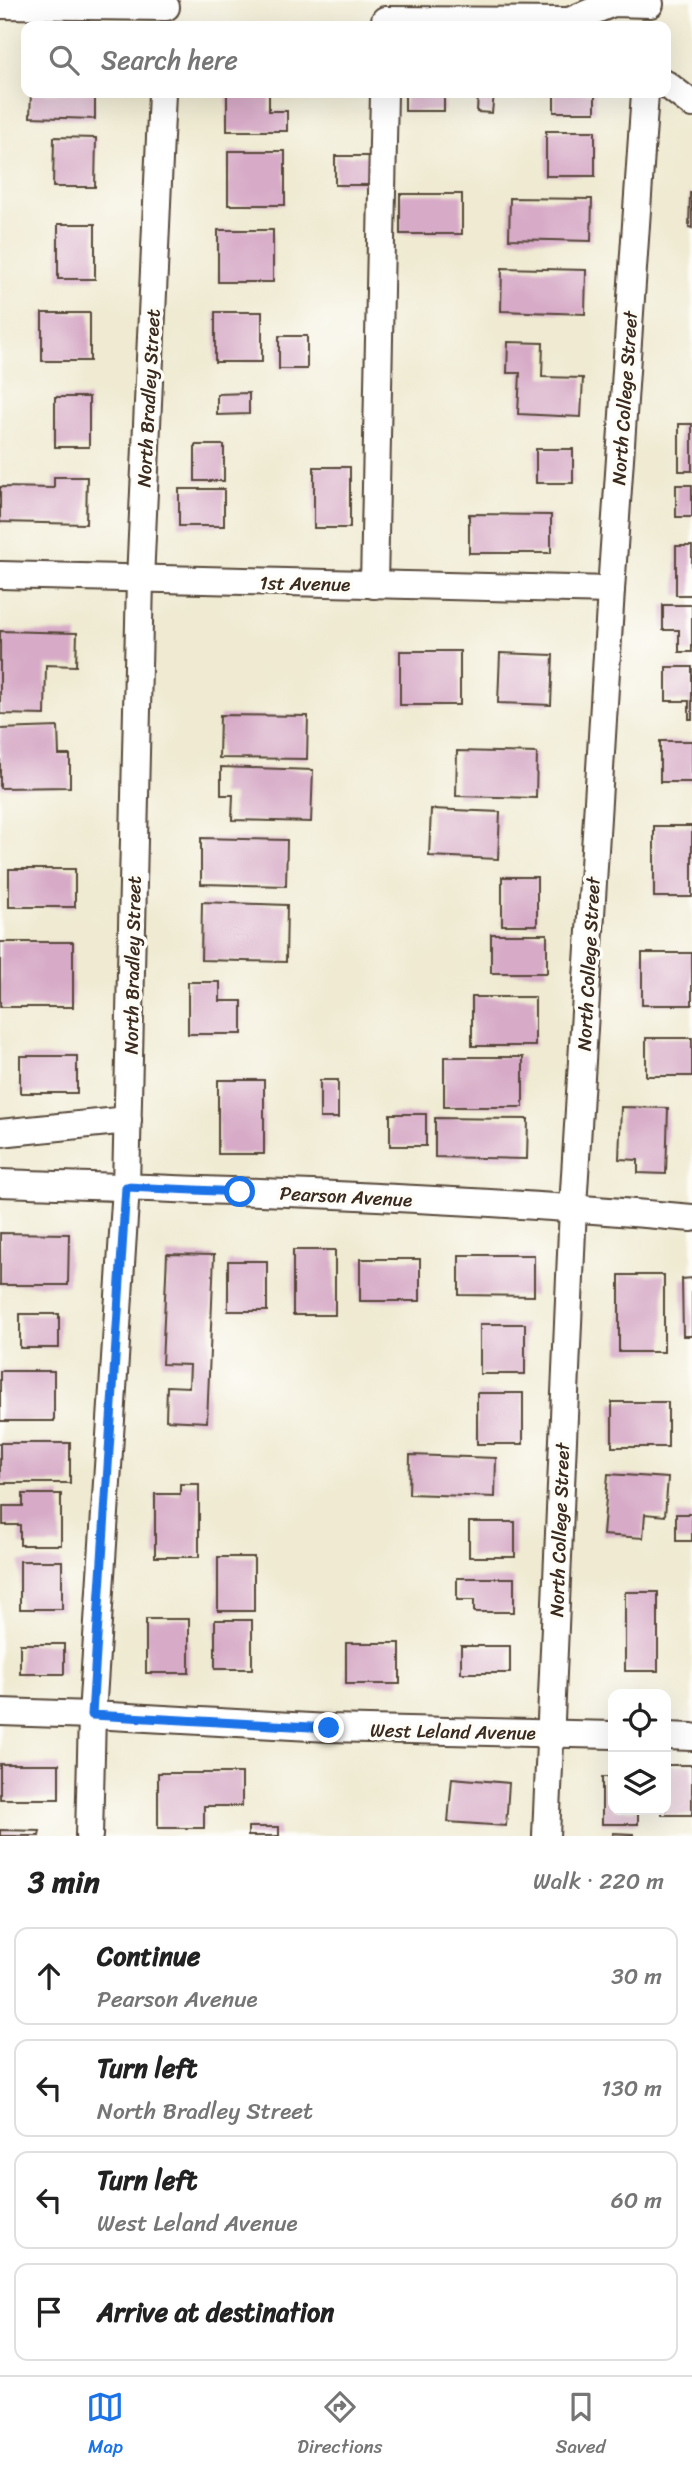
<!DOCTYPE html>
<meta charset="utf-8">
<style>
body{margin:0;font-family:Sriracha,sans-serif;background:#f2f2f2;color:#222}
.controls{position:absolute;right:21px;bottom:21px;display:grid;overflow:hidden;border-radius:14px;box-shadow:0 7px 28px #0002}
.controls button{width:63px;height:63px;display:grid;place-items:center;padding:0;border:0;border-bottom:2px solid #e0e0e0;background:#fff;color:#222;font:35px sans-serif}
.stop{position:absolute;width:21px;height:21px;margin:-16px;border:5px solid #1a73e8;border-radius:50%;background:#fff}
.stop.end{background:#1a73e8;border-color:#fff;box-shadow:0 2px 7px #0008}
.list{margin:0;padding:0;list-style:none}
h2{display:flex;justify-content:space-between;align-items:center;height:91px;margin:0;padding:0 28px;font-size:30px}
h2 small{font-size:23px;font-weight:400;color:#767676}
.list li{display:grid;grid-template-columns:46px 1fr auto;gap:21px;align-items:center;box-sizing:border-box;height:98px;margin:0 14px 14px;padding:0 14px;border:2px solid #e0e0e0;border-radius:14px}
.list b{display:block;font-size:26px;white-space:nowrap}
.list p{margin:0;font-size:23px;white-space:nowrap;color:#767676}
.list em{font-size:23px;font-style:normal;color:#767676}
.icon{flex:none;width:38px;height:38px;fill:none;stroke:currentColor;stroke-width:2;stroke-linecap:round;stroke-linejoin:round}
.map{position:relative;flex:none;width:692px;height:1836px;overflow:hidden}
.search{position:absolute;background:#fff;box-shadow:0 7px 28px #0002;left:21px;right:21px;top:21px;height:77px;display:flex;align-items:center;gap:18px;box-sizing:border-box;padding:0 24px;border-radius:14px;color:#767676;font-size:26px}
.sheet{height:539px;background:#fff}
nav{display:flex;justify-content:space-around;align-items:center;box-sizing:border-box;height:98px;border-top:2px solid #e0e0e0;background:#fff;font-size:19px;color:#767676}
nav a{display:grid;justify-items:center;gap:4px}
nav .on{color:#1a73e8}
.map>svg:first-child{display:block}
.building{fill:#d7abc7}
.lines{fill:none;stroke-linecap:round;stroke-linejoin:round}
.minor-casing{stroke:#564739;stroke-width:30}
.minor{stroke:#fff;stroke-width:26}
.route{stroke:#1a73e8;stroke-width:9}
.labels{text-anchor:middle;stroke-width:7;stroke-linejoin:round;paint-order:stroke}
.street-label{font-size:19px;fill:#3b2a1e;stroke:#fdfcf7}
</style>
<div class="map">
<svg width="692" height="1836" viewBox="0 0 692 1836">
<rect width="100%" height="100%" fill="#fdfcf7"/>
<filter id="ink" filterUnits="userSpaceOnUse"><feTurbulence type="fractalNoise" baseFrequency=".0143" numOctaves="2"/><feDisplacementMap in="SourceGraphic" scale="14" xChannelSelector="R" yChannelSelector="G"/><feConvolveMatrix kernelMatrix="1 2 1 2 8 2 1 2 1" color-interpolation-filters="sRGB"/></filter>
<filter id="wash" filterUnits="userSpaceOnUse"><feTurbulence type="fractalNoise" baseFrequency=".00686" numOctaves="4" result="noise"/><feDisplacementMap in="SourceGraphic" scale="28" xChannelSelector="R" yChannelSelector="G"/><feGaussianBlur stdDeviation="1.57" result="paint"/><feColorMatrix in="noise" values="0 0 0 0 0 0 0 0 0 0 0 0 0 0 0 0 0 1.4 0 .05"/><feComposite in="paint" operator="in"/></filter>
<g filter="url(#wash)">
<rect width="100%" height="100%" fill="#efead1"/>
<g id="blocks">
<!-- building -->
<g class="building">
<polygon points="31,93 95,93 95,119 30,117"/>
<polygon points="227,93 269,93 269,111 287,111 287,131 227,131"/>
<rect x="405" y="93" width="39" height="18"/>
<polygon points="478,93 494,93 492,113 477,112"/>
<rect x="554" y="93" width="41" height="19"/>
<rect x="546" y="131" width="49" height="45"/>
<polygon points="54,137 96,138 95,187 53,187"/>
<rect x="228" y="151" width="57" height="54"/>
<rect x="335" y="156" width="40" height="29"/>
<polygon points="690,193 692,193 692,228 689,227"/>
<rect x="400" y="194" width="62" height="40"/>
<polygon points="510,198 592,199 591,241 509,239"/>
<rect x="58" y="224" width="37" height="55"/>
<rect x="218" y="230" width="55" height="52"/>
<polygon points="502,268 586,270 585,314 501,311"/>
<rect x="215" y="312" width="47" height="50"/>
<rect x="42" y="313" width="48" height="48"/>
<rect x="279" y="336" width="28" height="33"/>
<polygon points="508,342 543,343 542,377 583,378 581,417 518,414 520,373 507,373"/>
<polygon points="249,393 249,414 217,415 217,394"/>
<rect x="55" y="397" width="34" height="50"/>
<rect x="679" y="424" width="13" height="47"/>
<rect x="195" y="445" width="29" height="36"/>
<rect x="536" y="449" width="37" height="34"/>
<rect x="314" y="467" width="36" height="61"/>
<polygon points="54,477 87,477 86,524 0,522 0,487 54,488"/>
<rect x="676" y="485" width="16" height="32"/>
<rect x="179" y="489" width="45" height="37"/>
<polygon points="469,514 551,515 551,553 469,553"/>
<rect x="676" y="546" width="16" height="49"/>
<polygon points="663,605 692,605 692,652 679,652 679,630 663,630"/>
<polygon points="0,631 77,633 76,666 46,665 45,715 0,714"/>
<rect x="400" y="651" width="60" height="54"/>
<polygon points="500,653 553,655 551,705 498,703"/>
<polygon points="666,667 692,667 692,719 689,719 689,701 666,701"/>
<polygon points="220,715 308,716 307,759 219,758"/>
<polygon points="58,727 59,755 70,755 70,787 0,788 0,729"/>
<rect x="660" y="741" width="32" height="41"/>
<polygon points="457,751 537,753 536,798 456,796"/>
<polygon points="221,767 313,770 311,822 232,820 233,795 221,795"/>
<polygon points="431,809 500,812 498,859 429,856"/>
<rect x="654" y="826" width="38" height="71"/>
<polygon points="201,838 287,840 286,886 201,884"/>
<rect x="9" y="869" width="66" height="38"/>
<rect x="502" y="877" width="35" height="48"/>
<polygon points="202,902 287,905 286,962 201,960"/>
<rect x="491" y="934" width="56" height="39"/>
<rect x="0" y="942" width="73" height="65"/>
<rect x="642" y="953" width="50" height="52"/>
<polygon points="188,982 220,982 220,1001 242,1001 242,1034 188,1034"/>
<rect x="472" y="997" width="63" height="49"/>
<rect x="646" y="1038" width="46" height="38"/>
<rect x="20" y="1056" width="57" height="37"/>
<rect x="444" y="1057" width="79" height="50"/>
<rect x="218" y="1080" width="46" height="74"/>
<rect x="320" y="1080" width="18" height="38"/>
<polygon points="621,1107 668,1108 666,1174 638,1173 638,1160 619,1159"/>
<rect x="390" y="1114" width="36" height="32"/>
<polygon points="435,1118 528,1119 527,1159 435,1157"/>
<polygon points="0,1233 69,1234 68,1285 0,1285"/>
<rect x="293" y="1250" width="42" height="65"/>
<polygon points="167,1254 214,1255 207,1422 166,1420 167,1386 189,1387 190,1365 162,1364"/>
<polygon points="459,1255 534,1255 534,1296 459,1295"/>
<rect x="360" y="1259" width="60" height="42"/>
<rect x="228" y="1261" width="39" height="50"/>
<rect x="619" y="1275" width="45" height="77"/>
<polygon points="692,1278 692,1336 683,1336 682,1279"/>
<rect x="20" y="1314" width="39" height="34"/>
<rect x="480" y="1324" width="45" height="50"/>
<rect x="0" y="1371" width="54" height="50"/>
<rect x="477" y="1393" width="46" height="51"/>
<rect x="612" y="1402" width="56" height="45"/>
<rect x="0" y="1443" width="70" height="40"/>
<polygon points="410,1455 496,1458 495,1497 409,1494"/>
<polygon points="608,1474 668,1478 665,1516 645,1514 643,1538 603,1535"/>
<polygon points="180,1484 199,1484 199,1557 155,1557 155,1494 180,1494"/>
<polygon points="23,1494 61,1494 61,1545 20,1545 20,1525 3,1525 3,1506 23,1506"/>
<rect x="676" y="1514" width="16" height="27"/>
<rect x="469" y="1522" width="46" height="35"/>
<rect x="218" y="1557" width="36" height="54"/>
<rect x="20" y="1561" width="42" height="48"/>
<polygon points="457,1578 514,1578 514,1612 474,1612 474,1600 457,1600"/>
<rect x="625" y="1592" width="33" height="79"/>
<rect x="146" y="1619" width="43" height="54"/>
<rect x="215" y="1620" width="37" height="49"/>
<rect x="346" y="1643" width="54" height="41"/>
<rect x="20" y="1644" width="44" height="30"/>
<rect x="461" y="1646" width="49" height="27"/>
<rect x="0" y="1764" width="59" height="35"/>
<polygon points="666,1765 692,1765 692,1815 662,1815 662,1810 666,1810"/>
<polygon points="158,1773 242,1773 242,1806 204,1806 204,1828 158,1828"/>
<polygon points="602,1777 613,1777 613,1810 638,1810 638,1824 602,1824"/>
<polygon points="452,1778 509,1783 506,1826 448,1822"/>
<rect x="248" y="1827" width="31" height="9"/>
<polygon points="0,1830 40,1831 39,1836 0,1836"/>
<polygon points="613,1833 633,1834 633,1836 613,1836"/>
</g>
</g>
</g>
<g filter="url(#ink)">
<use href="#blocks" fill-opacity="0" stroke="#564739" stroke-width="2"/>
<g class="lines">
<defs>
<g id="minor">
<polyline points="0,5 166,7"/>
<polyline points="385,26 385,20 569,21 613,3 650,4"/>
<polyline points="666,84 692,104"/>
<polyline points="0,575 611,590"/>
<polyline points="374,585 384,93"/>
<polyline points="0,1133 128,1120"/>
<path d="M 0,1183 C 231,1191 462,1197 692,1218"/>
<polyline points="0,1712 92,1715 329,1728 613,1735"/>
<polyline points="666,1736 692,1737"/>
<polyline points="89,1836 92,1715 126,1187 140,580 162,93"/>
<polyline points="546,1836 573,1207 611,590 645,93"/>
</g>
</defs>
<!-- minor casing -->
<use href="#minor" class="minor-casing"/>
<!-- minor -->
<use href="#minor" class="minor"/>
</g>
</g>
<g class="lines" filter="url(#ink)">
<!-- route -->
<polyline class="route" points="240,1192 126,1187 92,1715 329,1728"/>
</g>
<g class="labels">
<!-- street labels -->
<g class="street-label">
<text transform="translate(148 398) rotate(-87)" y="7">North Bradley Street</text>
<text transform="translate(624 398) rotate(-86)" y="7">North College Street</text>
<text transform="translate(305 583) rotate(1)" y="7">1st Avenue</text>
<text transform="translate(588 964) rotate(-87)" y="7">North College Street</text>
<text transform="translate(132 965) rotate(-89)" y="7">North Bradley Street</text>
<text transform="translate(346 1196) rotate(3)" y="7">Pearson Avenue</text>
<text transform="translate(559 1530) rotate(-88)" y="7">North College Street</text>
<text transform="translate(453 1731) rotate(1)" y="7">West Leland Avenue</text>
</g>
</g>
</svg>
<div class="controls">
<button><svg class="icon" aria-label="locate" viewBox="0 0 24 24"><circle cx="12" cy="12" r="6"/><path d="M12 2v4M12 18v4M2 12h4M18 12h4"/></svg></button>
<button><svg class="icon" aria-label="layers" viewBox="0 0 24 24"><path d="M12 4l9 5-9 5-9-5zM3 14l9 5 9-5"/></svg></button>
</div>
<div class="stop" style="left:240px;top:1192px"></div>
<div class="stop end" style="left:329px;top:1728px"></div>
<div class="search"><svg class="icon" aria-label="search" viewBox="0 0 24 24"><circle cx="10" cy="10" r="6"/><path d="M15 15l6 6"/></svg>Search here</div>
</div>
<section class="sheet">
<h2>3 min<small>Walk · 220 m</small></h2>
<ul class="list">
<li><svg class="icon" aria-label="ahead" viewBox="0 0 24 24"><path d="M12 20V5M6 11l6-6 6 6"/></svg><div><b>Continue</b><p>Pearson Avenue</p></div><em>30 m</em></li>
<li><svg class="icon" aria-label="left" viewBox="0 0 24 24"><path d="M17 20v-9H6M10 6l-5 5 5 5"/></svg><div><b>Turn left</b><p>North Bradley Street</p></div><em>130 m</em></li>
<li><svg class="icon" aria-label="left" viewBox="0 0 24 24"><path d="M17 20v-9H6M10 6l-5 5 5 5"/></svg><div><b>Turn left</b><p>West Leland Avenue</p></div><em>60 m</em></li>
<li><svg class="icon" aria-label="arrive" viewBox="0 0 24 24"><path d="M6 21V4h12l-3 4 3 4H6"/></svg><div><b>Arrive at destination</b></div></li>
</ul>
</section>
<nav>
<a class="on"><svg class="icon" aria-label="map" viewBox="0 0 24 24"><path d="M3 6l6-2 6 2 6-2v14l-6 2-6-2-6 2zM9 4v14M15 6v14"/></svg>Map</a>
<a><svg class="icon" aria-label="directions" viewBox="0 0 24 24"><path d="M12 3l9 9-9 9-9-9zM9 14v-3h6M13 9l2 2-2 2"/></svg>Directions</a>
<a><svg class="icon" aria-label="saved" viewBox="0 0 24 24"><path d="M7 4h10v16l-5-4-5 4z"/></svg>Saved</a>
</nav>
